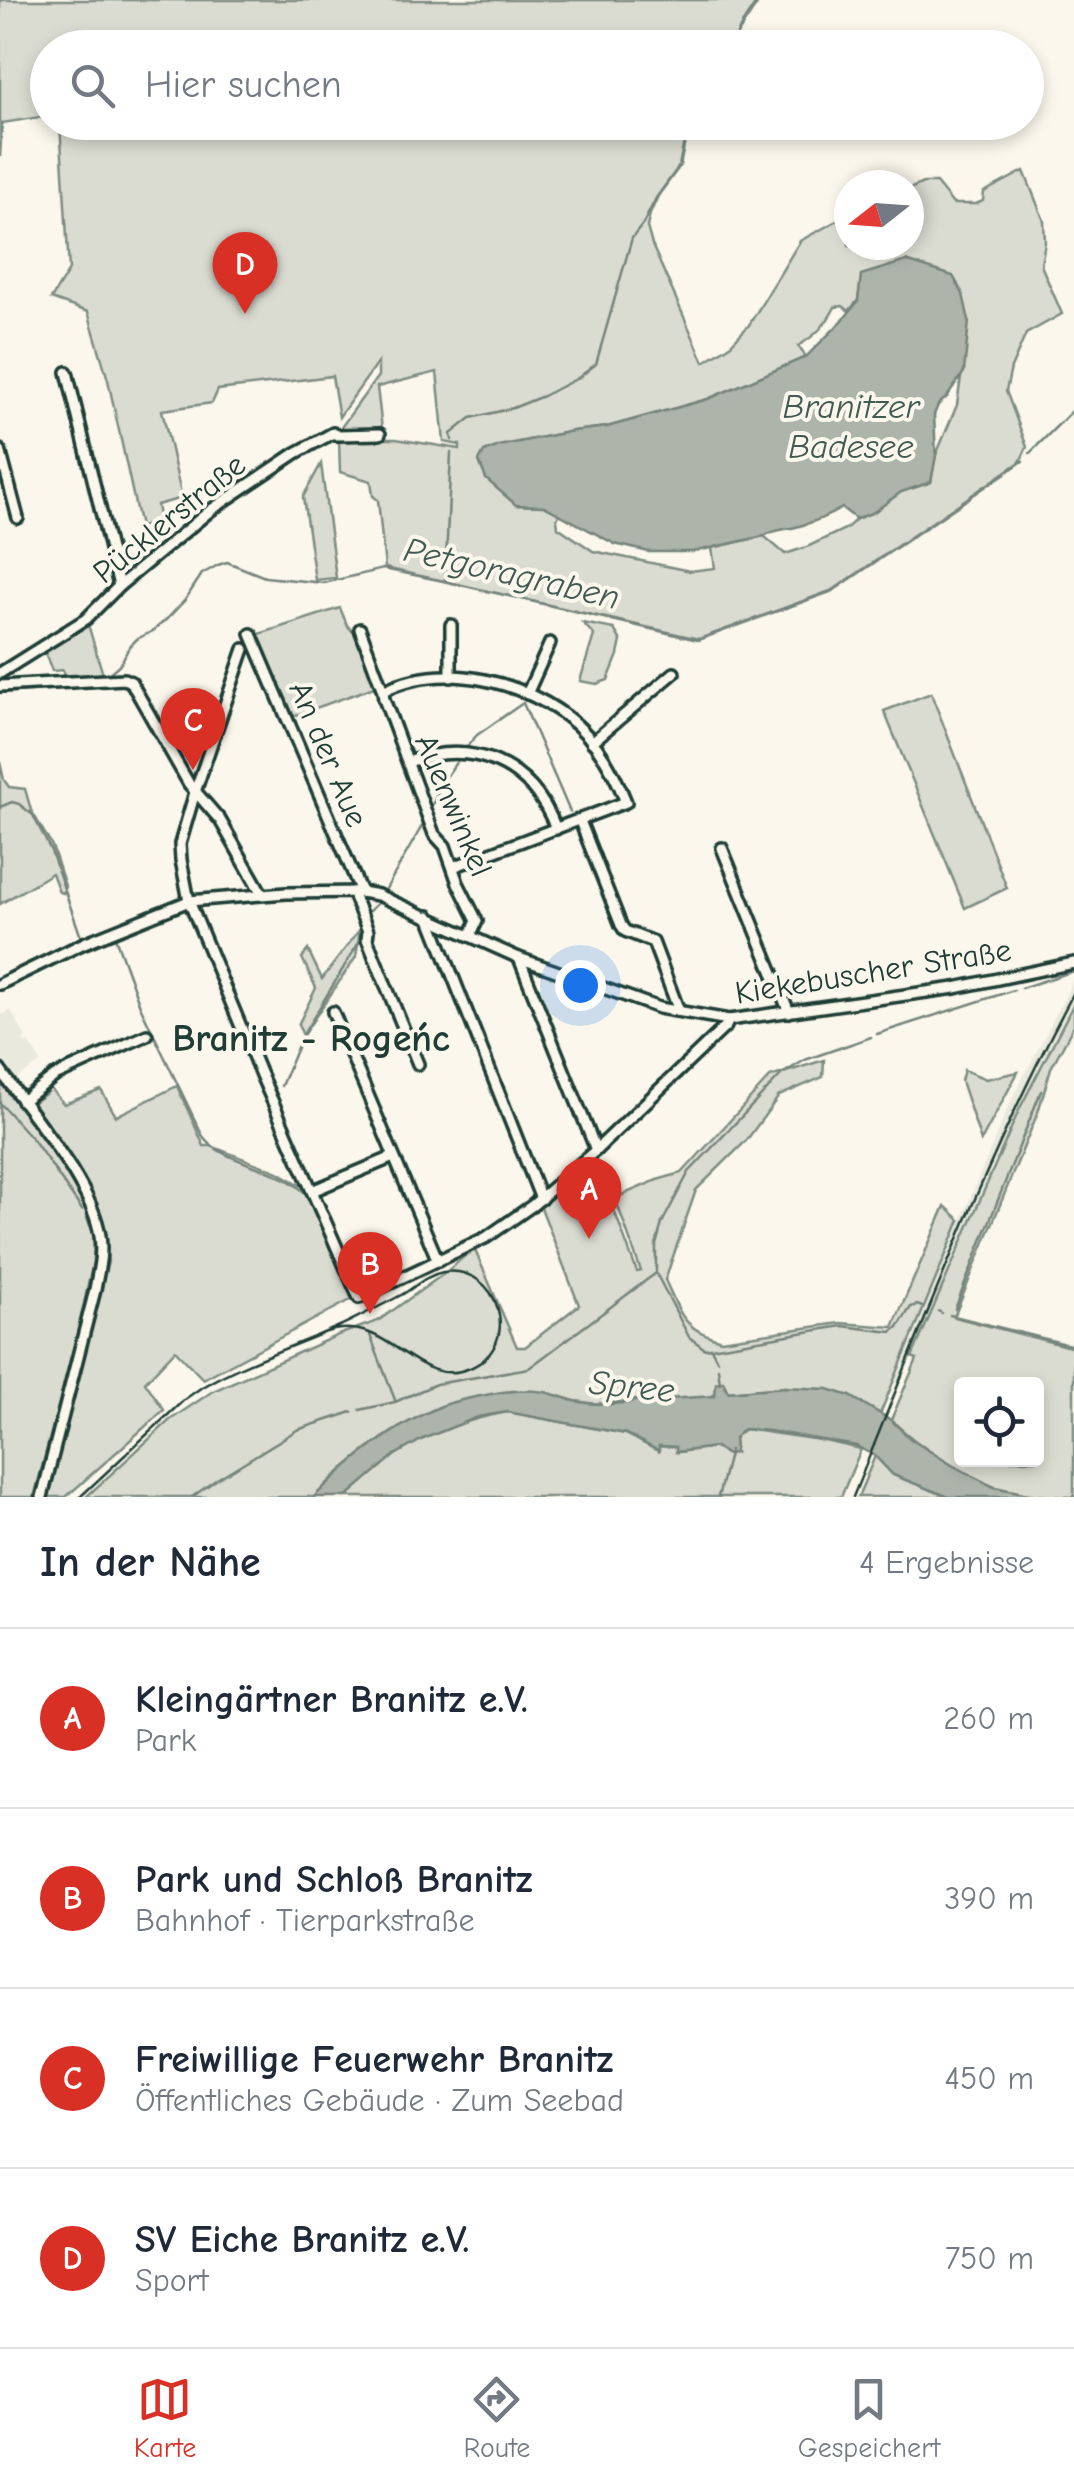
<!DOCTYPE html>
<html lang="de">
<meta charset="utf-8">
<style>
body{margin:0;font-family:"Comic Neue",sans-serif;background:#f6f6f7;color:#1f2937}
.controls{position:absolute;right:30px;bottom:30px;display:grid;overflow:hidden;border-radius:10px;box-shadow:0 5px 15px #0003}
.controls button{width:90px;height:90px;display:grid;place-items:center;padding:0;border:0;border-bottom:2px solid #e0e1e3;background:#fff;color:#1f2937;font:50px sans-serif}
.compass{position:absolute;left:834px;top:170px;width:90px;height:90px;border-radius:50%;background:#fff;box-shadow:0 5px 15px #0003;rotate:253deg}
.you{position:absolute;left:580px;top:985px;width:35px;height:35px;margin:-25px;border:8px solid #fff;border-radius:50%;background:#1a73e8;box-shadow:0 0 0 15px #1a73e833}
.badge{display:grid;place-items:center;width:65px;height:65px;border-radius:50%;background:#d93025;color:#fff;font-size:32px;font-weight:700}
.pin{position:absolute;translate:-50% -82px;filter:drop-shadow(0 2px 5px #0008)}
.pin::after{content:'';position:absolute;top:52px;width:35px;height:30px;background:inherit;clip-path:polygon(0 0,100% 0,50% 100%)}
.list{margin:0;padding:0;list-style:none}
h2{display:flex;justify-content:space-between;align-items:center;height:130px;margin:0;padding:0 40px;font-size:42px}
h2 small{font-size:32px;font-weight:400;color:#747a83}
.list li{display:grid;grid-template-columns:65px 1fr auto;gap:30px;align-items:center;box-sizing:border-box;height:180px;padding:0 40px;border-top:2px solid #e0e1e3}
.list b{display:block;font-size:38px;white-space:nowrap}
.list p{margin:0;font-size:32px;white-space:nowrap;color:#747a83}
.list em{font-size:32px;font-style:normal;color:#747a83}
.icon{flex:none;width:55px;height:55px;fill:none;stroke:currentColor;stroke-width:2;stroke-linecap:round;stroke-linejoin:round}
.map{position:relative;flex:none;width:1074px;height:1497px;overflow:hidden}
.search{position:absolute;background:#fff;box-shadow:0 5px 15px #0003;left:30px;right:30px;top:30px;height:110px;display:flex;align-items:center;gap:25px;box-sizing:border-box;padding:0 35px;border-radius:55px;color:#747a83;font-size:38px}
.sheet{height:850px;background:#fff}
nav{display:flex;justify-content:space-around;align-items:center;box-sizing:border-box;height:140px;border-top:2px solid #e0e1e3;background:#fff;font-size:28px;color:#747a83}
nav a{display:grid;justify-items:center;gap:5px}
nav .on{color:#d93025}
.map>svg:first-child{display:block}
.built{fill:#eae9de}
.green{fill:#dbdcd1;stroke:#7d8c82;stroke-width:2.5;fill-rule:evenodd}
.water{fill:#adb4aa;stroke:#74847b;stroke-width:2.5}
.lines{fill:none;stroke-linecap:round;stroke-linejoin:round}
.stream{stroke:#74847b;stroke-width:2.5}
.minor-casing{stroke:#1f3d34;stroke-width:16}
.minor{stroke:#fbf7ec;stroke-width:9}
.rail{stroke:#1f3d34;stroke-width:2.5}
.labels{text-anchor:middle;stroke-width:8;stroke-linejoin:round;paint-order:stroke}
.street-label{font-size:32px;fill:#1f3d34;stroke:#fbf7ec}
.water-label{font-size:35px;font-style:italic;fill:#425b52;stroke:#fbf7ec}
.quarter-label{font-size:38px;font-weight:bold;fill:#1f3d34;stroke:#fbf7ec}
</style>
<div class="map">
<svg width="1074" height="1497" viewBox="0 0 1074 1497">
<rect width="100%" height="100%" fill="#fbf7ec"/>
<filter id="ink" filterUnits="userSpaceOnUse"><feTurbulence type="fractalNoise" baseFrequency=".01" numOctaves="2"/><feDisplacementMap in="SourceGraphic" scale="20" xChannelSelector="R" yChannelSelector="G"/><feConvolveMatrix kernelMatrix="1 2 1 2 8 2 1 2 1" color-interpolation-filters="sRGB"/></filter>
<g filter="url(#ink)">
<!-- built -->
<g class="built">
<polygon points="1074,979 1074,1003 1019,1110 900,1384 894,1381 1009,1105"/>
<polygon points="11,1010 26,1038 23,1040 26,1043 29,1042 41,1062 15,1080 0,1058 0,1016"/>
</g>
<!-- green -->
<g class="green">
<polygon points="0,0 760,0 729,47 48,48 47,116 2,123 0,157"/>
<path d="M 689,122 L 680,166 L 658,196 L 650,214 L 647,227 L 652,245 L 704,362 L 729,346 L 749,325 L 800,241 L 849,214 L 849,245 L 909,245 L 909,189 L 923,183 L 936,183 L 953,204 L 976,204 L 983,201 L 984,192 L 1024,171 L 1044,221 L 1045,242 L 1041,265 L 1062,314 L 1026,334 L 1011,368 L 1006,391 L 1027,447 L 1020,462 L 833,590 L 699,639 L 385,568 L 378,500 L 373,496 L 371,481 L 340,472 L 339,439 L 396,439 L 460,449 L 460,445 L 444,442 L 437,372 L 377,387 L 382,429 L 337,433 L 378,376 L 378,362 L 339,417 L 332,376 L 218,390 L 212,403 L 162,410 L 182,498 L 157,505 L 160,522 L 140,527 L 108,380 L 88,312 L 51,299 L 69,270 L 60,123 ZM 870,273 L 965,350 L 957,405 L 936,455 L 931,482 L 901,492 L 874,512 L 856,519 L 847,528 L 807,547 L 785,554 L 764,536 L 712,548 L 715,568 L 690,571 L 593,551 L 558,527 L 557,519 L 560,513 L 544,506 L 516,505 L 499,446 L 573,431 L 607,427 L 708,399 L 806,357 L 798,346 C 815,336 826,325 835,307 L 843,306 L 849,311 L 858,300 L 862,275 Z"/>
<polygon points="321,464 336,578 315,580 303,497"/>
<polygon points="340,608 347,625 361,641 377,686 291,717 256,635"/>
<polygon points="87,621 104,678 87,676 64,680 63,670 52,671 44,650"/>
<polygon points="583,623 614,629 621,641 618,655 608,680 597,684 580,681 594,635"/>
<polygon points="931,693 1007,888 965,908 884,711"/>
<polygon points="0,762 4,780 9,787 25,789 31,810 52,846 65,886 63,893 59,892 52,873 0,904"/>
<polygon points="360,929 356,957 303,1035 298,1025 316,988 302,958 308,950 322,979"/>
<path d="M 1074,1003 L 1074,1025 L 1051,1068 L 1038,1112 L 954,1317 L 1074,1348 L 1074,1497 C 1048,1497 1021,1495 996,1487 C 963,1477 916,1444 891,1420 L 917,1359 L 912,1357 L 1019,1110 ZM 962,1384 L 1036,1384 L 1036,1460 L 962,1460 Z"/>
<path d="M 824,1060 L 823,1077 L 779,1096 L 746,1141 L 696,1190 L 665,1280 C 681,1314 682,1329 721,1340 L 840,1323 L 893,1327 L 945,1206 L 960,1220 L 880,1414 L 850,1396 L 784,1387 L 727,1392 L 725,1389 L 710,1397 L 651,1400 L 650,1397 L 642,1400 L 597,1404 L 574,1401 L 544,1392 L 439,1407 L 382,1439 L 335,1476 L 314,1497 L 86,1497 L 170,1420 L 213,1391 L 338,1335 L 378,1321 L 445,1273 L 474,1248 L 517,1347 L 525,1347 L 579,1305 L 540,1205 L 594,1156 L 637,1272 L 641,1271 L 615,1198 L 657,1180 L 682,1173 L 770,1077 Z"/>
<polygon points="964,1070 986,1079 1018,1072 981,1141 961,1081"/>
<polygon points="0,1074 68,1171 90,1211 98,1248 91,1296 38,1497 0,1497"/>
<path d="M 48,1086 L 64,1104 L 101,1090 L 116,1116 L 177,1086 L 204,1146 L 211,1146 L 278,1172 L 309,1190 L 356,1297 L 203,1379 L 175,1350 L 145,1382 L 164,1410 L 66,1497 L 46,1497 L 108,1262 C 105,1238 102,1214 91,1192 C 75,1159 49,1130 28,1100 L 30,1099 L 34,1102 L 48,1092 L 45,1088 Z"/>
<path d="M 508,1412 L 626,1434 L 658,1451 L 659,1446 L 676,1447 L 677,1452 L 716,1447 L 725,1454 L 735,1453 L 734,1438 L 744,1429 L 820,1440 L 861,1449 L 841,1497 L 346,1497 C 362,1483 378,1467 395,1455 C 428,1433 469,1419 508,1412 Z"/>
<polygon points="875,1456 893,1475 949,1497 858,1497"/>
</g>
<!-- water -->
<g class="water">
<path d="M 906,261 L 953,276 L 963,294 L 969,321 L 964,372 L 947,397 L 938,405 L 934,415 L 936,455 L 931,482 L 901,492 L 874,512 L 856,519 L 842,508 C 827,517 812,523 796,527 C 784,530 775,529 764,536 L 693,552 L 649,552 L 615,544 L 544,506 L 516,505 L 486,479 L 479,461 L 484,452 L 499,446 L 573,431 L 607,427 L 708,399 L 806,357 L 843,320 L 858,301 L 861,275 Z"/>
<path d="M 723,1381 L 728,1392 L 784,1387 L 828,1389 L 850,1396 L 891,1420 L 912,1440 L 952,1465 L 994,1487 L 1043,1497 L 949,1497 L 893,1475 L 875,1456 L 856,1446 L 770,1431 L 744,1429 L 734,1438 L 735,1453 L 725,1454 L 716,1447 L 676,1452 L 676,1447 L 659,1446 L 659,1451 L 626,1434 L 507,1412 L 478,1417 L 423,1439 L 395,1455 L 346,1497 L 314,1497 C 349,1461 392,1427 439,1407 C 455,1400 474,1397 491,1394 C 508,1391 528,1389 545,1392 C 555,1394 565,1399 575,1401 C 598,1406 629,1405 651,1396 L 652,1400 L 715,1396 L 716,1383 Z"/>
</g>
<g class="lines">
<!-- stream -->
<g class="stream">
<polyline points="731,48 742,24 758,0"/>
<polyline points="452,440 451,434 471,418 513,408 543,396 578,378 596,364 632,238 643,224 656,198 679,166 688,122"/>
<polyline points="1030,453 1074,409"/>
<polyline points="445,581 451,453"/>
<polyline points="106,676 121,663 129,647 137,639 153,631 168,618 185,600 202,574 218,565 227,562 265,577 324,583 383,569 445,581 698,640 833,591 1023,461"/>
<polyline points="0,693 106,686 106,684"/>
<polyline points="463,751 477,735 523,703 570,812"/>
<polyline points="0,807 12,802 19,804 33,815 51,851 82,940"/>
<polyline points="429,812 442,783 459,758"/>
<polyline points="383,894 426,819"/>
<polyline points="369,923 368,912 379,902"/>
<path d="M 85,948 L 86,950 L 115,937 L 140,1006 L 202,1135 C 223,1166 281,1165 307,1195 C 314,1204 318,1215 322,1225"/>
<polyline points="1021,988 1074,971"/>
<polyline points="877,1034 1014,990"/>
<polyline points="281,1086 301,1038 364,934"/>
<polyline points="0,1103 35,1142 82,1210"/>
<polyline points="656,1271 656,1245 662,1223 689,1172 782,1074 805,1060 871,1037"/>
<polyline points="955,1309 1041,1091"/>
<polyline points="938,1311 942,1313"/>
<polyline points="950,1315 1074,1346"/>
<polyline points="370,1335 395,1400"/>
<polyline points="711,1348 717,1360"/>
<polyline points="718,1368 720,1383"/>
<polyline points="360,1410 395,1402 436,1384 529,1368 656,1273 689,1337 705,1349 842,1326 892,1332 898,1327 911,1307 917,1305 922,1307"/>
<polyline points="34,1497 78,1331 93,1262 94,1235 87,1218"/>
<polyline points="192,1497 217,1479 297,1430 352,1412"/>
<polyline points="718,1497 730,1450"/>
</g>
<defs>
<g id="minor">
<polyline points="67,372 119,586"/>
<polyline points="0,450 18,518"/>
<polyline points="360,629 383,691"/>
<polyline points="251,634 361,892"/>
<polyline points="244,649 195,792 180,844 181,860 189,901 261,1075 359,1298 487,1237 533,1205 596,1150 726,1026 729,1020"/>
<polyline points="0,673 86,619 119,586 211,510 296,453 333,433 337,435 380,434"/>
<polyline points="451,677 451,625"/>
<polyline points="0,686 124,679 131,682 189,784 220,820 262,894"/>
<polyline points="527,694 550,643"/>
<polyline points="592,742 674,673"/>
<path d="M 408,762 C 473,739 531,763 556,829"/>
<polyline points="580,821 621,925 625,931 653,942 679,1011"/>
<polyline points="722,848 789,1012"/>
<path d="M 453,867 L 626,802 C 615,774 600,746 577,725 C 527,681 444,660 383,691 L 384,699 L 434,834 L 445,846 L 458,883 L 477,921 L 470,936"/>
<polyline points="352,892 368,931 367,939 418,1064"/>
<polyline points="429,916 541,1199"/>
<polyline points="519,958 596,1150"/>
<polyline points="0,984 84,943 189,901 286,893 361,892 378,895 519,958 573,977 659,1008 729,1020 955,988 1074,963"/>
<polyline points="333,1012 438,1261"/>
<path d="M 0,1070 C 30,1113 93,1185 100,1236 C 103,1254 98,1272 95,1290 L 42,1497"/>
<polyline points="22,1101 55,1076 147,1035"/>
<polyline points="312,1191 393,1157"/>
</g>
</defs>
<!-- minor casing -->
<use href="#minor" class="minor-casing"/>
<!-- minor -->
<use href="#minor" class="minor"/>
<!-- rail -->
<g class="rail">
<path d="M 80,1497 L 185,1399 L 202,1387 C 246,1361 296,1346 342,1325 C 362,1315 383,1305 403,1294 C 416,1286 427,1275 443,1272 C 500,1264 523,1346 470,1368 C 414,1392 389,1309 323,1333"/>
<path d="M 853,1497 C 922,1327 987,1154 1074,992"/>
</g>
</g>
</g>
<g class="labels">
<!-- street labels -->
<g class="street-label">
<text transform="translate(169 518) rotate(-39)" y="11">Pücklerstraße</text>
<text transform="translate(329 754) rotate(67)" y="11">An der Aue</text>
<text transform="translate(454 805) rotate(67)" y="11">Auenwinkel</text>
<text transform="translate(873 971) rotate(-9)" y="11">Kiekebuscher Straße</text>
</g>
<!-- water labels -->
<g class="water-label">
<text x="851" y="418">Branitzer<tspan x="851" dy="40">Badesee</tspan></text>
<text transform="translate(512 573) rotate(13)" y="12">Petgoragraben</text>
<text transform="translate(632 1386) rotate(6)" y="12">Spree</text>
</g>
<!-- quarter labels -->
<g class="quarter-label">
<text x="311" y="1051">Branitz - Rogeńc</text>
</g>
</g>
</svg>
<div class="controls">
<button><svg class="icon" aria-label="locate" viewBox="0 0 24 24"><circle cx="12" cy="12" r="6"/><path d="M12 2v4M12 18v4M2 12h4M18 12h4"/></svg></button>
</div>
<svg class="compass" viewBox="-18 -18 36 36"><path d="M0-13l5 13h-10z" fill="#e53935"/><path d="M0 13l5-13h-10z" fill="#747a83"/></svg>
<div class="you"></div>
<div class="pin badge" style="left:589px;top:1239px">A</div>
<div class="pin badge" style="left:370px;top:1314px">B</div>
<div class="pin badge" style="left:193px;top:770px">C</div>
<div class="pin badge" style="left:245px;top:314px">D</div>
<div class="search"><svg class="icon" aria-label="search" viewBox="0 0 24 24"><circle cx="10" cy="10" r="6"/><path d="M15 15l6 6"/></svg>Hier suchen</div>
</div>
<section class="sheet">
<h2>In der Nähe<small>4 Ergebnisse</small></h2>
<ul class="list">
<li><span class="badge">A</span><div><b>Kleingärtner Branitz e.V.</b><p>Park</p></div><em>260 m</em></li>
<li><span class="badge">B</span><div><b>Park und Schloß Branitz</b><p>Bahnhof · Tierparkstraße</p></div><em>390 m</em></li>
<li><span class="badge">C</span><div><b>Freiwillige Feuerwehr Branitz</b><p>Öffentliches Gebäude · Zum Seebad</p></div><em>450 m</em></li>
<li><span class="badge">D</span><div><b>SV Eiche Branitz e.V.</b><p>Sport</p></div><em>750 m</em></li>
</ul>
</section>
<nav>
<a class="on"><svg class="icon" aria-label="map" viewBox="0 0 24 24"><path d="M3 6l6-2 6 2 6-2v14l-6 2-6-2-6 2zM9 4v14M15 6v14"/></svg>Karte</a>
<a><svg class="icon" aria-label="directions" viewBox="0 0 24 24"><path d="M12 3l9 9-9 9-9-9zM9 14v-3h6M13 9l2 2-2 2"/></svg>Route</a>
<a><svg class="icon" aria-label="saved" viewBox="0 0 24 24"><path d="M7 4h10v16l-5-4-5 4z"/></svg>Gespeichert</a>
</nav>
